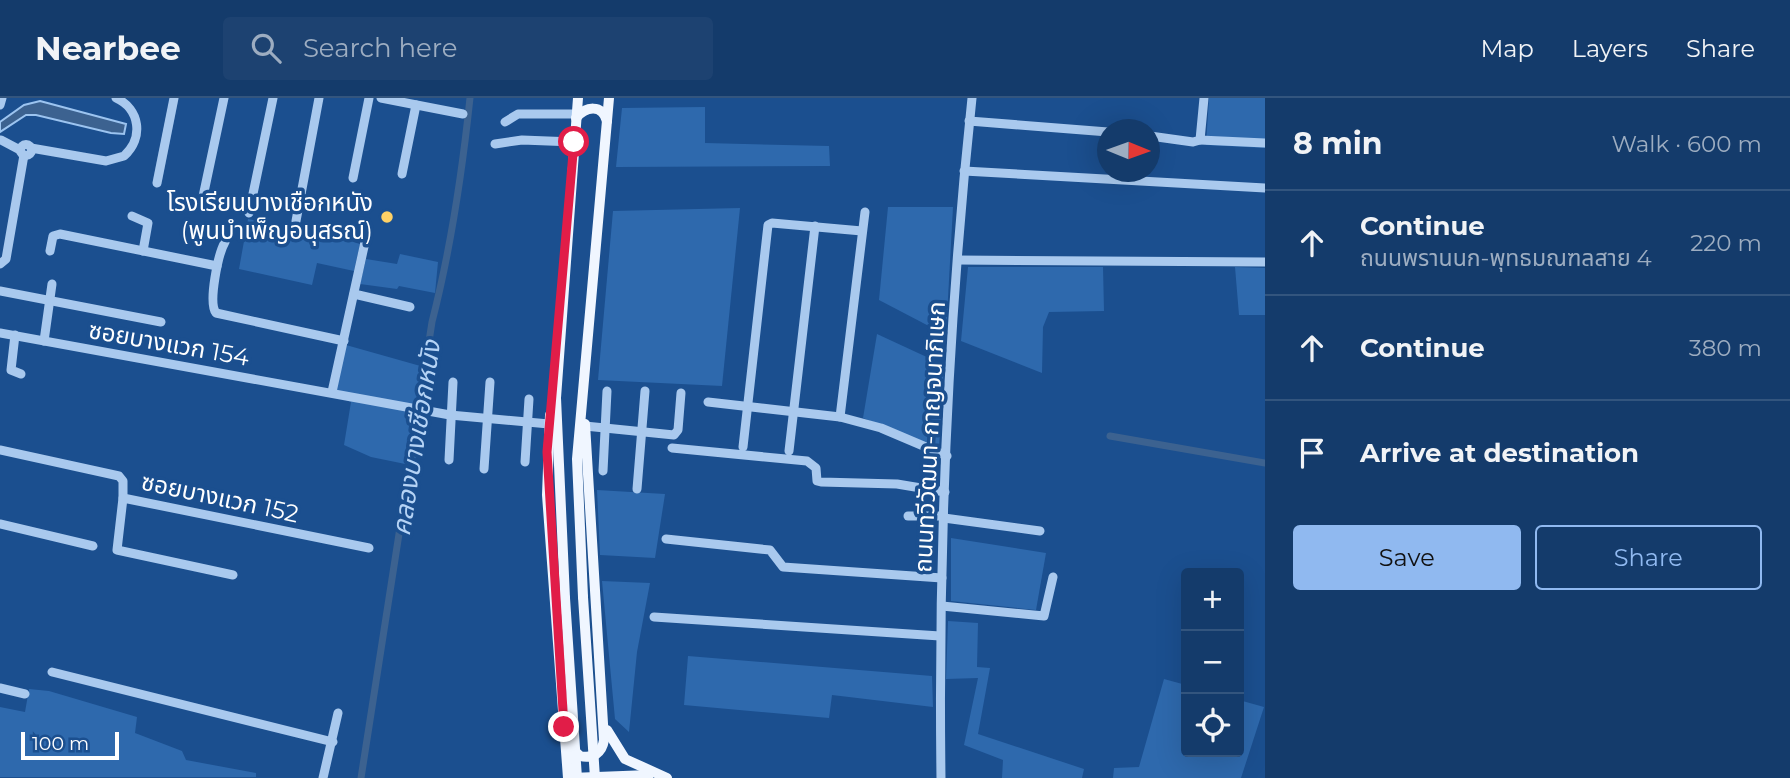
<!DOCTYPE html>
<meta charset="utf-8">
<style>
body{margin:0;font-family:Montserrat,"Noto Sans Thai",sans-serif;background:#1d4271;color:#f1f3f6}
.controls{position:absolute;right:21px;bottom:21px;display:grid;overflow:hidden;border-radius:7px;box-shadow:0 7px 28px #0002}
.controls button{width:63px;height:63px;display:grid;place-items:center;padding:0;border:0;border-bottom:2px solid #33557e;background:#143b6b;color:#f1f3f6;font:35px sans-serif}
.compass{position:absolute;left:1097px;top:21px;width:63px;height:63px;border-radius:50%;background:#143b6b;box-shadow:0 7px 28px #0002;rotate:91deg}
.scale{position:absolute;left:21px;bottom:18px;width:98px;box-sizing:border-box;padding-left:7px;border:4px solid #fff;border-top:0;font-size:19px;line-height:24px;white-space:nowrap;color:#fff;-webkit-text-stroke:5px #1b4f8f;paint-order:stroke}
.stop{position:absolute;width:21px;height:21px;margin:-16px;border:5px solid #e11d48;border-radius:50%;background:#fff}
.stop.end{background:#e11d48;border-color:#fff;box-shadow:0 2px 7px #0008}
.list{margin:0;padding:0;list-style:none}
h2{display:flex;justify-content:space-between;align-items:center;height:91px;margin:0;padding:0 28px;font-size:30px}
h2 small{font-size:23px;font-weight:400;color:#9dadc1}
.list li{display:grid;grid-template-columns:46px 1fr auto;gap:21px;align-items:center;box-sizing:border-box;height:105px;padding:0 28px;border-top:2px solid #33557e}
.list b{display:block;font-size:26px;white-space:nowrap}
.list p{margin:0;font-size:23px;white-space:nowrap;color:#9dadc1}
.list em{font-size:23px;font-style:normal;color:#9dadc1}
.actions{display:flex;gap:14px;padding:21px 28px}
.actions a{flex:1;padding:16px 0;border:2px solid #90b9f0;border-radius:7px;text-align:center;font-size:24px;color:#90b9f0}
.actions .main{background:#90b9f0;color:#111}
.icon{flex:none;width:38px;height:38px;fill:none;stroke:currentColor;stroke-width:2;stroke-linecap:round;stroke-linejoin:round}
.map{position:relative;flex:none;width:1265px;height:680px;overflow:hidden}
header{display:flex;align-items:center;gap:42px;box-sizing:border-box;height:98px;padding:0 35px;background:#143b6b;border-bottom:2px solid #33557e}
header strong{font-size:33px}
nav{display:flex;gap:38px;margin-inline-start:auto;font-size:24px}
.search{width:490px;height:63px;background:#1d4271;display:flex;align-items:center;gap:18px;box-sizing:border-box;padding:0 24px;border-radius:7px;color:#9dadc1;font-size:26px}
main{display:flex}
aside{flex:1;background:#143b6b}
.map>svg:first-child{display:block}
.green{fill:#2e69ad}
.water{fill:#3c6290;stroke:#9cc4f0;stroke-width:2}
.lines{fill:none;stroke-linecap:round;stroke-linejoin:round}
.canal{stroke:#3c6290;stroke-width:7}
.minor{stroke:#a9c9ee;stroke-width:9}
.major{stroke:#f0f6ff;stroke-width:10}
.major-bridge{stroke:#f0f6ff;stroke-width:10}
.route{stroke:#e11d48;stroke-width:9}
.poi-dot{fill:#ffd166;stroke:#1b4f8f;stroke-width:2.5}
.labels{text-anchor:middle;stroke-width:7;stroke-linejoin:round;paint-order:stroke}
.poi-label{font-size:24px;fill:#fff;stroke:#1b4f8f;text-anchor:end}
.street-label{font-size:24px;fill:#fff;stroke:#1b4f8f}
.water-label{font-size:26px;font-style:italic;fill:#b5d3f5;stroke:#1b4f8f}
</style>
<header>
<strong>Nearbee</strong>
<div class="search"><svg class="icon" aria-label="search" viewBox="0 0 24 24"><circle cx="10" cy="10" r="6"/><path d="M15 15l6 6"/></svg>Search here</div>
<nav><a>Map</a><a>Layers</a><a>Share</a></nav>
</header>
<main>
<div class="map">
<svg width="1265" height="680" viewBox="0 0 1265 680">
<rect width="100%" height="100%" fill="#1b4f8f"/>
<!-- green -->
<g class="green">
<polygon points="1209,0 1265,0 1265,50 1206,47"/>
<polygon points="705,9 705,45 829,48 830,68 616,69 622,10"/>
<polygon points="888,109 953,109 946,237 879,202"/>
<polygon points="740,110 722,288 598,282 613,113"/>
<polygon points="248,121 321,134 360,146 354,173 317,165 312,187 239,171"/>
<polygon points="400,156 438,164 435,195 399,188 397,191 360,186 366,161 397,166"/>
<polygon points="968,169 1103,169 1104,213 1049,214 1043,229 1042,275 961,243"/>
<polygon points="1235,169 1265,170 1265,217 1239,217"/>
<polygon points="877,236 944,267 939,350 863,320"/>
<polygon points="346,247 424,269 415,368 371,359 344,347 351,304 332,297"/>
<polygon points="597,392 665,396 655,460 600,457"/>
<polygon points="951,440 1046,455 1036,512 951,503"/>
<polygon points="602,483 650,485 637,554 629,634 615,621"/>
<polygon points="948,523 978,525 977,569 990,570 978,636 1084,671 1082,680 1002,680 1003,662 964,647 978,580 946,581"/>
<polygon points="688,558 932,578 933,609 832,597 829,620 684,607"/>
<polygon points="1164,581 1186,587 1186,654 1239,654 1239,602 1264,609 1241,680 1113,680 1114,670 1139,669"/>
<polygon points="29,591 49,593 137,619 135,635 182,653 186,662 256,675 256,679 0,679 0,609 25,614"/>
</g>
<!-- water -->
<polygon class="water" points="40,3 126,26 124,36 111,35 36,17 26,17 0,34 0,24 24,7"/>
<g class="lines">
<!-- canal -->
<g class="canal">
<polyline points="1110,338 1265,365"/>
<path d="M 361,680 L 432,224 C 451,150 462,76 470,0"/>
</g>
<!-- minor -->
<g class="minor">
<polyline points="381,0 463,16"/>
<polyline points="0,7 2,0"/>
<polyline points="969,23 1108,34"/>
<polyline points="505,24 518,16 577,16"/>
<polyline points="1150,38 1193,44 1200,42 1204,0"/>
<polyline points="1,42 20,52"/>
<polyline points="1200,42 1265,45"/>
<polyline points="495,46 522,42 574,44"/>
<circle cx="26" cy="52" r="5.5"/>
<path d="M 31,50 L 106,63 L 124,58 C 144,40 140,11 116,0"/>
<polyline points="964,73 1265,90"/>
<polyline points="402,76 416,7"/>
<polyline points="353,80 369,0"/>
<polyline points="157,85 174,0"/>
<polyline points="201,108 224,0"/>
<polyline points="249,115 273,0"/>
<polyline points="132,118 148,125 143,153"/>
<polyline points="296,123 319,0"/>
<path d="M 225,144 C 218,156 208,205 216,215 L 344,243"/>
<polyline points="50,153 53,138 60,136 217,168"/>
<polyline points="958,162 1265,164"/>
<polyline points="0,166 6,161 24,57"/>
<polyline points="0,193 161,224"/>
<polyline points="354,196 410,209"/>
<polyline points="0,235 450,317 549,326"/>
<polyline points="15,237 11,272 21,276"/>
<polyline points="44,243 52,186"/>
<polyline points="332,294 367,135"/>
<polyline points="708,304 840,319 881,330 947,358"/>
<polyline points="840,319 865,114"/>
<polyline points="585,328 674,337 678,332 681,295"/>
<polyline points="743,349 768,127 772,125 862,133"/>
<polyline points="672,350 807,363 816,370 817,383 821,384 897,386 945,394"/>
<polyline points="0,352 119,378 123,383 123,400 369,450"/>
<polyline points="789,353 815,128"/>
<polyline points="449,362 453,284"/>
<polyline points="525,364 529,301"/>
<polyline points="484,371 490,284"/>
<polyline points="603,373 607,293"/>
<polyline points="637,391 645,293"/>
<polyline points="123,400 117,452 233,477"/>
<polyline points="908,418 944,418"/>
<polyline points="944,420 1040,433"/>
<polyline points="0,426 93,448"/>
<polyline points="666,441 770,452 783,469 942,480"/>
<polyline points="942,508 1044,518 1053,479"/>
<polyline points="654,519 940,538"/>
<polyline points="52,574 333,644"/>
<polyline points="0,590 25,596"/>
<polyline points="323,680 338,615"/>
<path d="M 941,680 C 938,454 948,225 972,0"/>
</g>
<!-- major -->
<g class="major">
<path d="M 576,20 C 586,8 602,6 607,23"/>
<polyline points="550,317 547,397 568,680"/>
<polyline points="583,499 577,361 609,0"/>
<polyline points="565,500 556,300 578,0"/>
<polyline points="607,632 625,661 667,680"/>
<path d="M 571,650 L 580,658 C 593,661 602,655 604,642 L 585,326"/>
<polyline points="571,680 649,677"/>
</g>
<!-- major-bridge -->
<g class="major-bridge">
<polyline points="583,499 595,680"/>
<polyline points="565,500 577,680"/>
</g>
</g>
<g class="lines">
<!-- route -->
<polyline class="route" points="564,629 547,354 574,44"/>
</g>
<!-- markers -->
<circle class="poi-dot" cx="387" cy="119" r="7"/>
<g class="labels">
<!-- poi labels -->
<g class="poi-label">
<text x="373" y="113">โรงเรียนบางเชือกหนัง<tspan x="373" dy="28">(พูนบำเพ็ญอนุสรณ์)</tspan></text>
</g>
<!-- street labels -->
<g class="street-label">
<text transform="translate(169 246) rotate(10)" y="8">ซอยบางแวก 154</text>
<text transform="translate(930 339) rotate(-87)" y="8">ถนนทวีวัฒนา-กาญจนาภิเษก</text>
<text transform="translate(220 400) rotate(12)" y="8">ซอยบางแวก 152</text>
</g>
<!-- water labels -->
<g class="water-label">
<text transform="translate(416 340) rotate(-81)" y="9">คลองบางเชือกหนัง</text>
</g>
</g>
</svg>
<div class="controls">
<button>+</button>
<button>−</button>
<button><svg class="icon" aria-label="locate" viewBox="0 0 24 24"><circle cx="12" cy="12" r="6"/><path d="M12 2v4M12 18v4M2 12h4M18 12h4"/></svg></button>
</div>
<svg class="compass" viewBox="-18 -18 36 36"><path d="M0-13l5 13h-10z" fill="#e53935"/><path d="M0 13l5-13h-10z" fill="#9dadc1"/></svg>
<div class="scale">100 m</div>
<div class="stop" style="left:574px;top:44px"></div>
<div class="stop end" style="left:564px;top:629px"></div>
</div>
<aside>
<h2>8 min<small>Walk · 600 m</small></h2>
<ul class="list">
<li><svg class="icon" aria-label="ahead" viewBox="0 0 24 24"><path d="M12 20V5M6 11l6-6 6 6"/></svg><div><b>Continue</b><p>ถนนพรานนก-พุทธมณฑลสาย 4</p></div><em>220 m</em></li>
<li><svg class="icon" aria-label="ahead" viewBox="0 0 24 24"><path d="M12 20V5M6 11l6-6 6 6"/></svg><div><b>Continue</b></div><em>380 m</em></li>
<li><svg class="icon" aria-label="arrive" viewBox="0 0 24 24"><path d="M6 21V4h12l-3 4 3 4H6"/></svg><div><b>Arrive at destination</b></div></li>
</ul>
<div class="actions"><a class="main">Save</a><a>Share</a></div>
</aside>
</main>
